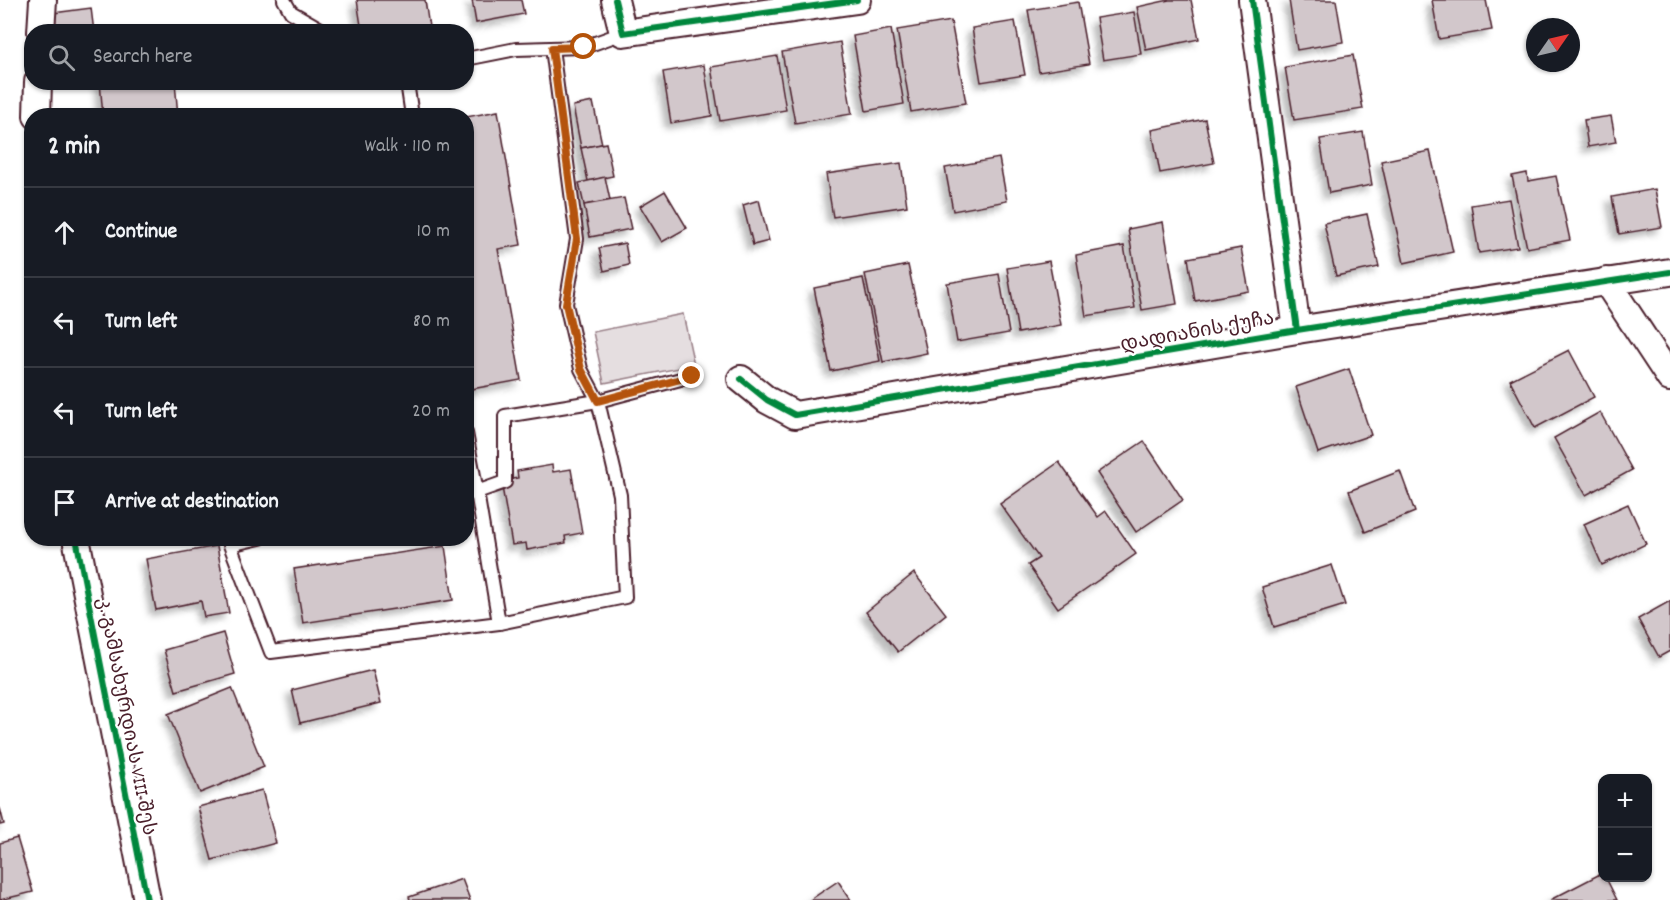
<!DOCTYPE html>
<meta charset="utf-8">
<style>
body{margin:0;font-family:Dekko,"Noto Sans Georgian",sans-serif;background:#20242c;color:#f1f3f6}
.controls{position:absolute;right:18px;bottom:18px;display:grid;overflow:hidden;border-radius:12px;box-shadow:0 2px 4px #0004}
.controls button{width:54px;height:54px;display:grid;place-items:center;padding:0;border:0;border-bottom:2px solid #363941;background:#171b24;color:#f1f3f6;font:30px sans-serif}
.compass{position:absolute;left:1526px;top:18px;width:54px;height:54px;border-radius:50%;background:#171b24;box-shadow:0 2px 4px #0004;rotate:56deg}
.stop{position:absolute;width:18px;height:18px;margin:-14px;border:4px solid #b45309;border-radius:50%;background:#fff}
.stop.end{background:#b45309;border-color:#fff;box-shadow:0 2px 6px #0008}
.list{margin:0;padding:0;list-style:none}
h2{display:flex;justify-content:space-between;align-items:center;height:78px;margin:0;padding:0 24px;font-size:26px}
h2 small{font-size:20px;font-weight:400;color:#9ea1a6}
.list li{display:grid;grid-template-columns:39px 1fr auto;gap:18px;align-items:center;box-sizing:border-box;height:90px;padding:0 24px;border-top:2px solid #363941}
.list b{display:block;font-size:22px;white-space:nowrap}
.list em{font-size:20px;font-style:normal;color:#9ea1a6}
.icon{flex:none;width:33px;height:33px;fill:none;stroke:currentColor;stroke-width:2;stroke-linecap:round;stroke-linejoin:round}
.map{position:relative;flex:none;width:1670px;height:900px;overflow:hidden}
.search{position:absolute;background:#171b24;box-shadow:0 2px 4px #0004;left:24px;top:24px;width:450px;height:66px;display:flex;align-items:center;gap:15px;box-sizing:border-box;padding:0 21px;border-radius:24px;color:#9ea1a6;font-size:22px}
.panel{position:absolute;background:#171b24;box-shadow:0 2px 4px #0004;left:24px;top:108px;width:450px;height:438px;border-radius:24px}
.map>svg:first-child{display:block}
.green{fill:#e5dee0;stroke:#987e86;stroke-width:1.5}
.building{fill:#d2c7cb;stroke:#4a1f2b;stroke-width:1.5;filter:url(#shadow)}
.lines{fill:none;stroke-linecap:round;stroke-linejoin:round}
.service-casing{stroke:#4a1f2b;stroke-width:16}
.minor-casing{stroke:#4a1f2b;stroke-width:30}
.service{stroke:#fff;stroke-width:12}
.minor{stroke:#fff;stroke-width:26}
.cycleway-casing{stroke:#fff;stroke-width:10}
.cycleway{stroke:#00873e;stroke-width:6}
.route{stroke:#b45309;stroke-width:8}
.labels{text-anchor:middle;stroke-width:4.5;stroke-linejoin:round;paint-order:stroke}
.street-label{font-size:20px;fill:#4a1f2b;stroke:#fff}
</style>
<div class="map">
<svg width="1670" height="900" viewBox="0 0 1670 900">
<defs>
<filter id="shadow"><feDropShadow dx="-5.5" dy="5.5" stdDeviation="3" flood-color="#0004"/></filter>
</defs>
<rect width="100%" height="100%" fill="#fff"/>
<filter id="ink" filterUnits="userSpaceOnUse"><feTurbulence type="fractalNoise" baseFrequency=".0167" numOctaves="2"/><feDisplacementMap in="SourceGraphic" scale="12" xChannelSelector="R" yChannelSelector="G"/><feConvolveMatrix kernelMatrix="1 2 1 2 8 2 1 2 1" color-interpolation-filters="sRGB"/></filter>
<g filter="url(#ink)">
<!-- green -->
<polygon class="green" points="683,314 694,365 604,383 593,332"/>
<!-- building -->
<g class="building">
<polygon points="357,0 425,0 429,27 396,32 362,32"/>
<polygon points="472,0 521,0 524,14 476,23"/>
<polygon points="1169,0 1191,0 1199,39 1146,50 1137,7"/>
<polygon points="1289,0 1336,0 1343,42 1297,50"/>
<polygon points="1432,0 1486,0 1492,30 1439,39"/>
<polygon points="1078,2 1089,64 1039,72 1028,10"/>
<polygon points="91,8 94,32 49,32 46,14"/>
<polygon points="1134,12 1141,54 1103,60 1096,18"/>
<polygon points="951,21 966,103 911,112 897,30"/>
<polygon points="1015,21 1025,75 981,82 972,28"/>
<polygon points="891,29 904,104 866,111 853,36"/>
<polygon points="840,42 852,114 795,123 782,52"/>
<polygon points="1353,55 1363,109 1294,120 1285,67"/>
<polygon points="777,56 786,110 720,121 711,67"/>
<polygon points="704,65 712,116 671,123 663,72"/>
<polygon points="100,82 175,82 178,116 103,116"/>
<polygon points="593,102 602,144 581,148 573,106"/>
<polygon points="498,111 521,245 498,249 521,380 466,390 466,252 469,252 466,237 466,117"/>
<polygon points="1611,116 1616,142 1588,147 1584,120"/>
<polygon points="1205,119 1214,163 1160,173 1152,130"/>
<polygon points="1363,132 1372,185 1329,193 1320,139"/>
<polygon points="606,143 613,176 588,181 581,148"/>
<polygon points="1430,151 1453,252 1404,263 1381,161"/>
<polygon points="999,158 1007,201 953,211 945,168"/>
<polygon points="901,163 907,206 833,217 826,174"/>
<polygon points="1527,173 1528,181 1556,176 1570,240 1527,248 1512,176"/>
<polygon points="605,177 610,200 584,205 579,183"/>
<polygon points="1655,189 1662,227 1619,234 1612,197"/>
<polygon points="665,191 687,228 662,242 640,206"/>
<polygon points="624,198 631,229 590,237 584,205"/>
<polygon points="1509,199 1518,247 1479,253 1471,205"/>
<polygon points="759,200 769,241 753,245 743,205"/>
<polygon points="1367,214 1379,267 1336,276 1324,223"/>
<polygon points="1163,222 1177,304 1142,310 1128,229"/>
<polygon points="625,243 629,265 604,271 599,248"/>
<polygon points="1124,246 1135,308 1086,316 1076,255"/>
<polygon points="1241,248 1249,291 1195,301 1188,258"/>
<polygon points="1049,261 1061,325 1018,333 1007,268"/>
<polygon points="908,265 927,353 883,362 865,274"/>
<polygon points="999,274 1009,333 957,342 947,283"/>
<polygon points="863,278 880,361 831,371 814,288"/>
<polygon points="1569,350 1594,397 1535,428 1510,380"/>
<polygon points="1349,369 1371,435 1318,453 1296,387"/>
<polygon points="1600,412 1632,470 1586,495 1554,438"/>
<polygon points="1144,441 1183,500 1136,532 1097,473"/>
<polygon points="1059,462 1098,517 1106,511 1136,554 1058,608 1028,565 1039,558 1000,504"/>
<polygon points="552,465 553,472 571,469 582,533 565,536 566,543 527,550 526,543 512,545 501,481 518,478 517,471"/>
<polygon points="1400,471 1415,512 1365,532 1349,491"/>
<polygon points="1628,504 1646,544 1602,565 1584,524"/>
<polygon points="217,546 229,613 204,617 201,601 156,610 146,559"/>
<polygon points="445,546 453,600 303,623 294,569"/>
<polygon points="1332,565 1345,605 1274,627 1262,587"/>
<polygon points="914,573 946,614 898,652 866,612"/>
<polygon points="1670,601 1670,651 1659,657 1638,619"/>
<polygon points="223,633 235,674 176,691 164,650"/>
<polygon points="373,670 381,703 300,723 292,690"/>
<polygon points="232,688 264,767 200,793 168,714"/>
<polygon points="262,790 276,843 212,860 198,807"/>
<polygon points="0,808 4,824 0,825"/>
<polygon points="17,838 33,892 0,900 0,843"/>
<polygon points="1602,873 1602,878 1606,878 1617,900 1550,900"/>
<polygon points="462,879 470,900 410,900 409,897"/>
<polygon points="838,881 851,900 810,900"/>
</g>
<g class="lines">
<defs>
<g id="service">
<polyline points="284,0 291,12 326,32"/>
<polyline points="466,59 516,49 584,47 623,33"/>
<polyline points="407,82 412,116"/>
<polyline points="466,433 477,492 466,495"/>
<polyline points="260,538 230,545 271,652 499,623 477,492 505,482 505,416 598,401 692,376"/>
<polyline points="499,623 625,597 620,495 598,401 581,369 566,304 577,239 552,48"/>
</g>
<g id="minor">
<polyline points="615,0 623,33 857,0"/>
<polyline points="1252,0 1297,330"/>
<polyline points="41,32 43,0"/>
<polyline points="37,116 38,82"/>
<polyline points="1606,281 1670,378"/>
<polyline points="741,379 767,400 795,415 1297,330 1670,272"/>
<polyline points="76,538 147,900"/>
</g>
</defs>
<!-- service casing -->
<use href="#service" class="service-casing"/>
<!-- minor casing -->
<use href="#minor" class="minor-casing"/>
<!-- service -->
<use href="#service" class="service"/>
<!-- minor -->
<use href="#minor" class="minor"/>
<defs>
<g id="cycleway">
<polyline points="615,0 623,33 857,0"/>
<polyline points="1252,0 1297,330"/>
<polyline points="741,379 767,400 795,415 1297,330 1670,272"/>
<polyline points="76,538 147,900"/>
</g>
</defs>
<!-- cycleway casing -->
<use href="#cycleway" class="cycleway-casing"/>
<!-- cycleway -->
<use href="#cycleway" class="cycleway"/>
</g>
</g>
<g class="lines" filter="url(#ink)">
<!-- route -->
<polyline class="route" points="584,47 552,48 577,239 566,304 581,369 598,401 692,376"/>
</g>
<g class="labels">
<!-- street labels -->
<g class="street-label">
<text transform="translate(1197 330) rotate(-10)" y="7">დადიანის ქუჩა</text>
<text transform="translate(128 716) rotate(79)" y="7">კ. გამსახურდიას VIII შეს</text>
</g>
</g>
</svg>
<div class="controls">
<button>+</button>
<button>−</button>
</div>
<svg class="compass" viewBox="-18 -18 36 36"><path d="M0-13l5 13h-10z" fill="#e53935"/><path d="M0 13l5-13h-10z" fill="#9ea1a6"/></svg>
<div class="stop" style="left:584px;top:47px"></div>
<div class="stop end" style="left:692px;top:376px"></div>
<div class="search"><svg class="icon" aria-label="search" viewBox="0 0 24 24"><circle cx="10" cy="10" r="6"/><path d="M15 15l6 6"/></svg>Search here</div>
<section class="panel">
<h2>2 min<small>Walk · 110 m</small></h2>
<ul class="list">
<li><svg class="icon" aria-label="ahead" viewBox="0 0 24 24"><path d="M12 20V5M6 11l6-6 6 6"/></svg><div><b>Continue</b></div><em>10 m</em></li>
<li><svg class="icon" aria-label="left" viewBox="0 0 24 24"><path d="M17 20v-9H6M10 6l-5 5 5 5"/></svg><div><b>Turn left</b></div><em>80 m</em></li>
<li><svg class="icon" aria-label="left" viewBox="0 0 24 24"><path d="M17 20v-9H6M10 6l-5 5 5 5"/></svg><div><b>Turn left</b></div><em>20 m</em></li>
<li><svg class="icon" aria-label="arrive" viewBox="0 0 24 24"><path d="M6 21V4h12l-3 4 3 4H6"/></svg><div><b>Arrive at destination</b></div></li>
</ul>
</section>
</div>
